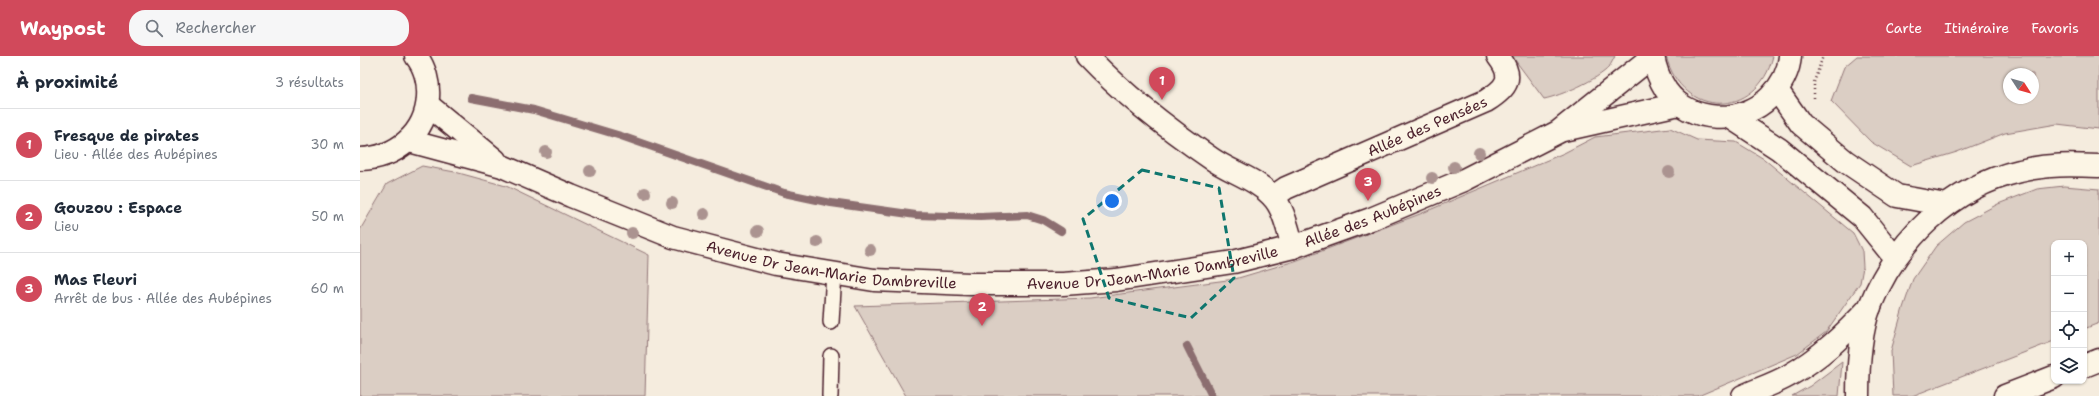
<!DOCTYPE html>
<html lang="fr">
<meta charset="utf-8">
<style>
body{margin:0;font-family:"Shantell Sans",sans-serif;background:#f6f6f7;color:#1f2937}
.controls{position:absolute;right:12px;bottom:12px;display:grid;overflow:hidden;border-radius:8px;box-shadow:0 1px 3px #0004}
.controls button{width:36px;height:36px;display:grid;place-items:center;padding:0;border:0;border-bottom:1px solid #e0e1e3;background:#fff;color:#1f2937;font:20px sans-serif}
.compass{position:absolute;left:1643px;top:12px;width:36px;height:36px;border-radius:50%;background:#fff;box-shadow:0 1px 3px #0004;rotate:126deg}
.you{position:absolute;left:752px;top:145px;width:14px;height:14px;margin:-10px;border:3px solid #fff;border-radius:50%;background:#1a73e8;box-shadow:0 0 0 6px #1a73e833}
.badge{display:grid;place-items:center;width:26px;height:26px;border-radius:50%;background:#d1495b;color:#fff;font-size:13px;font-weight:700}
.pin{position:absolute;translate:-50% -33px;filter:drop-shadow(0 1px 2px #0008)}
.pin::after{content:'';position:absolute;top:21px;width:14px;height:12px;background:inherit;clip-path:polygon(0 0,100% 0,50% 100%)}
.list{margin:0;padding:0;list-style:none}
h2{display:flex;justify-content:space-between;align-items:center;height:52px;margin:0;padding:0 16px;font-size:17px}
h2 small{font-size:13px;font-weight:400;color:#747a83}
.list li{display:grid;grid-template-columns:26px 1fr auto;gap:12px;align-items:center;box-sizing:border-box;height:72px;padding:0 16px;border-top:1px solid #e0e1e3}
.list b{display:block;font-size:15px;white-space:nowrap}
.list p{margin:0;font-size:13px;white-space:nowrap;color:#747a83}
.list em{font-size:13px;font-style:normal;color:#747a83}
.icon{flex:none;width:22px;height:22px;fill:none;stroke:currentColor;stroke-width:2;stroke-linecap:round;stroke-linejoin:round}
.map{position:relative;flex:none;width:1739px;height:340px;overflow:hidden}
header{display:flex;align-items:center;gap:24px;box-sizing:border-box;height:56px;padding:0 20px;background:#d1495b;color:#fff}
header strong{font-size:19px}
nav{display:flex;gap:22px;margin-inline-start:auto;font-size:14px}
.search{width:280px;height:36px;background:#f6f6f7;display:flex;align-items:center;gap:10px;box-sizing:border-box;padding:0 14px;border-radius:16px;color:#747a83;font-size:15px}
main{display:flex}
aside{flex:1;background:#fff}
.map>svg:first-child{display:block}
.green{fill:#dbcec4;stroke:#927678;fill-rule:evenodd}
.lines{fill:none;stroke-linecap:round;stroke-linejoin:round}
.stream{stroke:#8c6e70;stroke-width:8}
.service-casing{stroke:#4a1f2b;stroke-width:18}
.minor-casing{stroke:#4a1f2b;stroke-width:25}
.tertiary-casing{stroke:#4a1f2b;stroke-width:25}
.primary-casing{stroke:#4a1f2b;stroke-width:25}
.path{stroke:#4a1f2b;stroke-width:2.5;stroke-dasharray:1 3;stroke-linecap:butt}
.service{stroke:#fcf5e5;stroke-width:15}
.minor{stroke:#fcf5e5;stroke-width:22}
.tertiary{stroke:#fcf5e5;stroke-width:22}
.primary{stroke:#fcf5e5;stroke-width:22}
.tree{fill:#ab9390}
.marked{fill:none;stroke:#0f766e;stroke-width:3;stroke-dasharray:8 5;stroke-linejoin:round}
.labels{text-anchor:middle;stroke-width:3;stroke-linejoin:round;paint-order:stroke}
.street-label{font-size:15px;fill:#4a1f2b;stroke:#fcf5e5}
</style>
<header>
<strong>Waypost</strong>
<div class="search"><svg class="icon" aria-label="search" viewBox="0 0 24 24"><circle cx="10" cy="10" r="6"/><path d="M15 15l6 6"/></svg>Rechercher</div>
<nav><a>Carte</a><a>Itinéraire</a><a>Favoris</a></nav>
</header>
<main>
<aside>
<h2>À proximité<small>3 résultats</small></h2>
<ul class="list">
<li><span class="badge">1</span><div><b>Fresque de pirates</b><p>Lieu · Allée des Aubépines</p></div><em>30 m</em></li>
<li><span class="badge">2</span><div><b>Gouzou : Espace</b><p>Lieu</p></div><em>50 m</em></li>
<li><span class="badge">3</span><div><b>Mas Fleuri</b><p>Arrêt de bus · Allée des Aubépines</p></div><em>60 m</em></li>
</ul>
</aside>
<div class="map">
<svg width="1739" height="340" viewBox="0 0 1739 340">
<rect width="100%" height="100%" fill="#f5ecde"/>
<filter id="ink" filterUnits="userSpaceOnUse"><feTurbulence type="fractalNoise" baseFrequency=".025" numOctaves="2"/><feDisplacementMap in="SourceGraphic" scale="8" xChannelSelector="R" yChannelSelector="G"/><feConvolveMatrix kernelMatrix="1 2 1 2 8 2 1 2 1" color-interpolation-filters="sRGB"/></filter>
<g filter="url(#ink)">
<!-- green -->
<g class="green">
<path d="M 1152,0 L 1255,0 C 1253,4 1251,8 1249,11 C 1239,23 1200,40 1184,43 Z"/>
<path d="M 1306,0 L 1413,0 C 1398,63 1322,63 1306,0 Z"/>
<path d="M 1497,0 L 1739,0 L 1739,73 L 1697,68 L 1645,77 L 1597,96 L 1551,110 L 1511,86 L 1471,45 L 1484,11 ZM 1649,18 L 1673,18 L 1673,42 L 1649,42 Z"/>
<polygon points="1310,72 1337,84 1376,86 1404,103 1493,177 1502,195 1503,211 1500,227 1466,276 1437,298 1338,340 546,340 495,250 730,242 875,223 935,205 1060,158 1204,97 1235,81"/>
<polygon points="62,110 95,116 146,130 289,199 285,340 0,340 0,174 27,128"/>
<polygon points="1704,130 1739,133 1739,267 1724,273 1724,187 1694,187 1694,285 1552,340 1533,340 1531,295 1543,252 1553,223 1576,190 1604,166 1638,148 1677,133"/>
<polygon points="1482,306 1479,340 1432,340 1450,330"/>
</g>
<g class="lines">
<!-- stream -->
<g class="stream">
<polyline points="111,42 174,54 261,80 424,137 471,147 556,159 620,161 667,159 683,164 701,175"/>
<polyline points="827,290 852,340"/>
</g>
<defs>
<g id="service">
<polyline points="471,266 474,217"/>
<polyline points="470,340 471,300"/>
</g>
<g id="minor">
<path d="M 727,0 C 764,39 808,73 852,103 C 871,116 896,123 912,140 C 924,152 928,175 933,191"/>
<path id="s1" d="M 913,141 L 926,132 L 1126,45 C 1147,32 1155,22 1138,0"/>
</g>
<g id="tertiary">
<path d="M 1293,0 C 1295,12 1299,23 1306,34 C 1330,68 1382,69 1410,41 C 1421,30 1429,15 1430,0"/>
<polyline points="1417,34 1441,68 1485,105 1537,140 1586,149"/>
<polyline points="68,49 135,104"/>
<polyline points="1370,61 1419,93 1502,161 1535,202"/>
<polyline points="1203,74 1319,48"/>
<path id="s2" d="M 49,85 L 142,110 L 211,140 L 313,181 L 416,208 L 514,224 L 610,228 L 703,228 L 756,224 L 873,206 L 933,191 L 1011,163 L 1104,124 L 1198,76 L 1293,0"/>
<path d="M 0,103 C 36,102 66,78 68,41 C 69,27 65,11 56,0"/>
<path d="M 1498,340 C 1498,313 1500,276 1510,250 C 1536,185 1591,131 1660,115 C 1687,108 1712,109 1739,110"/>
</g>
<g id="primary">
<polyline points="1724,310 1739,304"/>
<path d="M 1383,340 C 1398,333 1414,328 1428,320 C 1460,302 1485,278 1510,251"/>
<polyline points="1645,340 1694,321"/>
</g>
</defs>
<!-- service casing -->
<use href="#service" class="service-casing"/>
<!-- minor casing -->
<use href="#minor" class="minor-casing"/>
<!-- tertiary casing -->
<use href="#tertiary" class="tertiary-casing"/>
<!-- primary casing -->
<use href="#primary" class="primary-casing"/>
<!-- path -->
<polyline class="path" points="1454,42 1454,26 1463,0"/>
<!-- service -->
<use href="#service" class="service"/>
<!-- minor -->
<use href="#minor" class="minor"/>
<!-- tertiary -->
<use href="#tertiary" class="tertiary"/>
<!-- primary -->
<use href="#primary" class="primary"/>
</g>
<!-- trees -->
<g class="tree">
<circle cx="186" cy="96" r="6"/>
<circle cx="1119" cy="97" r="6"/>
<circle cx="1094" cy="111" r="6"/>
<circle cx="230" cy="115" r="6"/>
<circle cx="1309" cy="116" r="6"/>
<circle cx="1072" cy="122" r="6"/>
<circle cx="285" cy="137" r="6"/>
<circle cx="312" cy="147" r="6"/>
<circle cx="344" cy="158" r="6"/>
<circle cx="398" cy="175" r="6"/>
<circle cx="272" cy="177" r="6"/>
<circle cx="457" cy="186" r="6"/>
<circle cx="510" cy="194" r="6"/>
</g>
</g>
<!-- marked area -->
<path class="marked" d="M 782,114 L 859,132 L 874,222 L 831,262 L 749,242 L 723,163 Z"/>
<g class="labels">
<!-- street labels -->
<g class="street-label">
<text dy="5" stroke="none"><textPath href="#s1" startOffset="170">Allée des Pensées</textPath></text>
<text dy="5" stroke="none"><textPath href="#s2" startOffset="995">Allée des Aubépines</textPath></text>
<text dy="5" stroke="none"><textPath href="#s2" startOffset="443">Avenue Dr Jean-Marie Dambreville</textPath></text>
<text dy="5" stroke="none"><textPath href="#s2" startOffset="767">Avenue Dr Jean-Marie Dambreville</textPath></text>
</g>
</g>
</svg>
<div class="controls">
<button>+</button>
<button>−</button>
<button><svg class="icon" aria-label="locate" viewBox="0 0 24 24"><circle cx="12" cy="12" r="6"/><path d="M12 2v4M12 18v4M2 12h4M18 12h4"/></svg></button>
<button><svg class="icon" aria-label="layers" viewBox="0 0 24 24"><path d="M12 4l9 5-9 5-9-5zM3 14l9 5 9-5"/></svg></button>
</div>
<svg class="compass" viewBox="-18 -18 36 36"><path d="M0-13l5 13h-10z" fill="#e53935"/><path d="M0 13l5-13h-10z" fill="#747a83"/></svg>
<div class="you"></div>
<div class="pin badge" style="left:802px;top:44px">1</div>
<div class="pin badge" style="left:622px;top:270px">2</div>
<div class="pin badge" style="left:1008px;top:145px">3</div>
</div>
</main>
